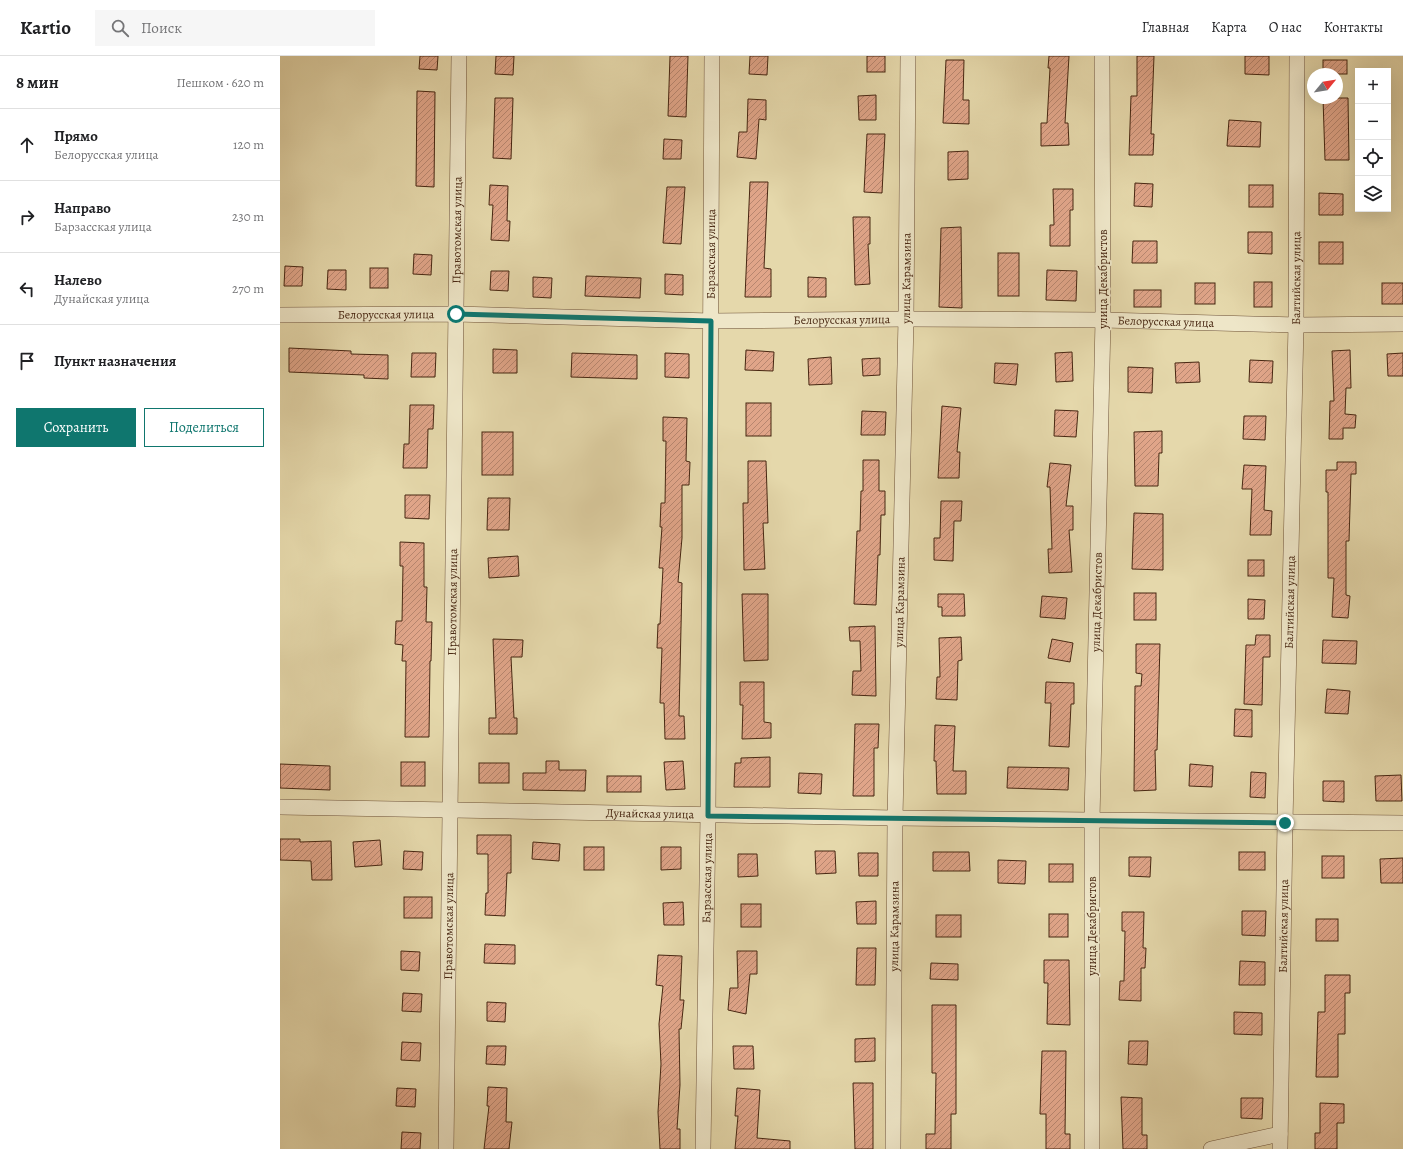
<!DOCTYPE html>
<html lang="ru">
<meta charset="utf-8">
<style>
body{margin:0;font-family:Alegreya,serif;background:#f6f6f6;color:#202124}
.controls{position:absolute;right:12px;top:12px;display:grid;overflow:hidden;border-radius:0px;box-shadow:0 4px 16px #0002}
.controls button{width:36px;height:36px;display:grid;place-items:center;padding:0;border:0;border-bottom:1px solid #e0e0e0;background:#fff;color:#202124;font:20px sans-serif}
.compass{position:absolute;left:1027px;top:12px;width:36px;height:36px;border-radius:50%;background:#fff;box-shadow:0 4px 16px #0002;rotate:60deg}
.stop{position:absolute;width:12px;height:12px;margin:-9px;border:3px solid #0f766e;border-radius:50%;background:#fff}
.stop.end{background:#0f766e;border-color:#fff;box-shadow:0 1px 4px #0008}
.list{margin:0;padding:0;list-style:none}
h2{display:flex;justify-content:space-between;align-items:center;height:52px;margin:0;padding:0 16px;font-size:17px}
h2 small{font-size:13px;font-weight:400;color:#757577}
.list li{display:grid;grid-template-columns:26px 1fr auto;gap:12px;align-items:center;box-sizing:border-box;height:72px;padding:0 16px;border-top:1px solid #e0e0e0}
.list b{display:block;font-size:15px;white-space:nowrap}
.list p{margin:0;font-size:13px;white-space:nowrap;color:#757577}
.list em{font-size:13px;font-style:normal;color:#757577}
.actions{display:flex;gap:8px;padding:12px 16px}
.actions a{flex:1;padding:9px 0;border:1px solid #0f766e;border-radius:0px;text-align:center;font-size:14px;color:#0f766e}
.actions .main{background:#0f766e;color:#fff}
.icon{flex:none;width:22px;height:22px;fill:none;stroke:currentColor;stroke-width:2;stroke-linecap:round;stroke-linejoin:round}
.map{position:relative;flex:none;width:1123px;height:1093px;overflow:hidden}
header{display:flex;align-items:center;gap:24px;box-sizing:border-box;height:56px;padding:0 20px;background:#fff;border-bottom:1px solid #e0e0e0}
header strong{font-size:19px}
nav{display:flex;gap:22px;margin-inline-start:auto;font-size:14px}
.search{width:280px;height:36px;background:#f6f6f6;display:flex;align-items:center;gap:10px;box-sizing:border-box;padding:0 14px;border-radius:0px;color:#757577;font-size:15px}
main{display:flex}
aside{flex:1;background:#fff}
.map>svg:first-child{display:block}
.building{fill:url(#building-hatch);stroke:#472611}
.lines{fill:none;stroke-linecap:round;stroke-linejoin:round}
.minor-casing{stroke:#6e5238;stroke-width:16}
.minor{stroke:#eee6c8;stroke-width:15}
.route{stroke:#0f766e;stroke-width:5}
.labels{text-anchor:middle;stroke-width:3.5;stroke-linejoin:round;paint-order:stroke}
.street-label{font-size:12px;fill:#472611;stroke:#eee6c8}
</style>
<header>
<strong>Kartio</strong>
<div class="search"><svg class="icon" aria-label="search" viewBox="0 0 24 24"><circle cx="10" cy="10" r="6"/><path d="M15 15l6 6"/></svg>Поиск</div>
<nav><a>Главная</a><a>Карта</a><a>О нас</a><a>Контакты</a></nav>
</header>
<main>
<aside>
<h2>8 мин<small>Пешком · 620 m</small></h2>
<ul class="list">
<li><svg class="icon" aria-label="ahead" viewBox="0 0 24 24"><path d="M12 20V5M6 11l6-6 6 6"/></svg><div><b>Прямо</b><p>Белорусская улица</p></div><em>120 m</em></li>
<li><svg class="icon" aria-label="right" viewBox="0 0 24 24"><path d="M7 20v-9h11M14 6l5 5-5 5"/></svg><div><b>Направо</b><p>Барзасская улица</p></div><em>230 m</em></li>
<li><svg class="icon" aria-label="left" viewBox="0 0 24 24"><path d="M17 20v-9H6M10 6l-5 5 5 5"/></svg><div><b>Налево</b><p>Дунайская улица</p></div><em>270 m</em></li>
<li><svg class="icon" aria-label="arrive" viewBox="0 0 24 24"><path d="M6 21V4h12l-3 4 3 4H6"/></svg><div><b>Пункт назначения</b></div></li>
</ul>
<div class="actions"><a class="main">Сохранить</a><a>Поделиться</a></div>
</aside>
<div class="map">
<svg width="1123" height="1093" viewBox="0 0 1123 1093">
<defs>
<pattern id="building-hatch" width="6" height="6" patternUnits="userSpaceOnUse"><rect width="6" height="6" fill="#e0a589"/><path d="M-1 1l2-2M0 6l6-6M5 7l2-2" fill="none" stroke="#b7866f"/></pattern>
</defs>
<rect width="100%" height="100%" fill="#e5d8ab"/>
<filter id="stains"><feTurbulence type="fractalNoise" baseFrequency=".005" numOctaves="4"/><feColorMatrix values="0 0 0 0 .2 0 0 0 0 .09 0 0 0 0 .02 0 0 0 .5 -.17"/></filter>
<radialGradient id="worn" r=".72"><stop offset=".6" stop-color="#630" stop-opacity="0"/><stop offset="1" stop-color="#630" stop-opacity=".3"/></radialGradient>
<!-- building -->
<g class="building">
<polygon points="140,0 158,0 157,14 139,13"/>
<polygon points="216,0 234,0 233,19 215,18"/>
<polygon points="390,0 408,0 406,61 388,60"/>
<polygon points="470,0 488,0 487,19 469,18"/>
<rect x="587" y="0" width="18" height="16"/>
<polygon points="769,0 789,0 785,67 788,67 789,89 761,90 761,67 767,67 770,12 768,12"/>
<polygon points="857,0 874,0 871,78 874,78 873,99 849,99 851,40 857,40"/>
<polygon points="965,0 989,0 989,19 965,18"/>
<polygon points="666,4 684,4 683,44 689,44 689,68 663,67"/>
<rect x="1043" y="4" width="24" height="14"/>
<polygon points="137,35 155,36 154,131 136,130"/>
<polygon points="596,39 596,64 579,64 578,40"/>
<polygon points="215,42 233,42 231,103 213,102"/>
<polygon points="1043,42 1068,42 1069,104 1045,104"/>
<polygon points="468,43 486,44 486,64 479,63 476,103 457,101 459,76 467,76"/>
<polygon points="949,64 981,66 980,91 947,90"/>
<polygon points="587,78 605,78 602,137 584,136"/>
<polygon points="384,83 402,84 401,103 383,103"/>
<polygon points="688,95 688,123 668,124 668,96"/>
<polygon points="470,126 488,126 484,212 491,213 491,241 465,241"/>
<polygon points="855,127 873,128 872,151 854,150"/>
<polygon points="210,129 228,130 227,165 230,165 229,185 211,184 213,149 209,149"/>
<rect x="969" y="129" width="24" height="22"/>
<polygon points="387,131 405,131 401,188 383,187"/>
<polygon points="773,133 793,133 793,154 790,154 790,190 770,190 770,169 774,169"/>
<polygon points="1039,137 1063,138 1063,159 1039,159"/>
<polygon points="573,161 590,161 590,188 588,188 590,228 575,229"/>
<polygon points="681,171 682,252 659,251 661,172"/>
<polygon points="968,176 992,176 992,198 968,197"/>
<polygon points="853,185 877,185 877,207 852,207"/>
<rect x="1039" y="186" width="24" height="22"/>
<rect x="718" y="197" width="21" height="43"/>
<polygon points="134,198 152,199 151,219 133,218"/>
<polygon points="5,210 23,211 22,230 4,230"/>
<rect x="90" y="212" width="18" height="20"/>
<polygon points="48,214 66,214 66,234 47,233"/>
<polygon points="767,214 797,215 796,245 766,244"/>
<polygon points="211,215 229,215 228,235 210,234"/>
<polygon points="385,218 403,219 403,239 385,238"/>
<polygon points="306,220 361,222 360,242 305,240"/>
<polygon points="253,221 272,222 271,242 253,241"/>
<polygon points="528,221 546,222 546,241 528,241"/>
<rect x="974" y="226" width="18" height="25"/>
<rect x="915" y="227" width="20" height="21"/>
<rect x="1102" y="227" width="21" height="21"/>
<rect x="854" y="234" width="27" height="17"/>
<polygon points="9,292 71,295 71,298 108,299 108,323 84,322 84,319 9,316"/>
<polygon points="213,293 237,294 237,317 213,317"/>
<polygon points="466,294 494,296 493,315 465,314"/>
<polygon points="1070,294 1071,332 1066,332 1065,358 1076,359 1075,372 1063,372 1063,383 1049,383 1050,345 1054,345 1052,295"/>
<polygon points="792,296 793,325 776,326 775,297"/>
<polygon points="132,297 156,297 155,321 131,321"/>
<polygon points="292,297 357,299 357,323 291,321"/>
<polygon points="385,297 409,298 409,322 385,321"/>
<polygon points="1123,297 1123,320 1108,320 1107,298"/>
<polygon points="551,301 552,328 529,329 528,303"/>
<polygon points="600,302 600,319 583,320 582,303"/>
<polygon points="970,304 993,305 992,327 969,326"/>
<polygon points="919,306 920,326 896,327 895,307"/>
<polygon points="715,307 738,308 736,329 714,327"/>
<polygon points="848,311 873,312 872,337 848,336"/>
<rect x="466" y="347" width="25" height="33"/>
<polygon points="130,349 154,349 153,373 148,373 147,412 123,412 124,388 129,388"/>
<polygon points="662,350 681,352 677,396 680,396 679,422 658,422"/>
<polygon points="775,354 798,355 796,381 774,380"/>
<polygon points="582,355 606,356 605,379 581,379"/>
<polygon points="964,360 986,360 985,384 963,383"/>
<polygon points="383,361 407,362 406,405 410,406 409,429 402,429 402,482 398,526 402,527 399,660 404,660 405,683 385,683 384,647 380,647 382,592 377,592 378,568 380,568 383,512 379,512 382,471 380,471 381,447 385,447 386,385 383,385"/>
<polygon points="882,375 882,397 879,397 878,430 855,430 854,376"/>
<rect x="202" y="376" width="31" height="43"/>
<polygon points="583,404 599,404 599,435 605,435 605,459 601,459 600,499 598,499 596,549 574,548 577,475 580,475 581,435 583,435"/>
<polygon points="468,405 486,405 488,467 483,467 485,513 464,514 463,447 468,447"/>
<polygon points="1057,406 1076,406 1076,418 1071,418 1069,485 1066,485 1066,539 1070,540 1068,562 1052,561 1054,522 1048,522 1048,436 1046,436 1046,414 1057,414"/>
<polygon points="770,407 791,409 786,450 793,450 793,474 789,474 792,516 769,517 768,493 772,493 770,431 767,431"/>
<polygon points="964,409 986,410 984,454 992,455 991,479 970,479 972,433 962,433"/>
<polygon points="125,439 150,439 149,463 125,462"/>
<polygon points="208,442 230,442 229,474 207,474"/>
<polygon points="661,445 682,445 681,465 674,465 673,505 654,504 654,482 660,482"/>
<polygon points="854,457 883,458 883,514 852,513"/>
<polygon points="120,486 144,487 144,531 147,531 146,566 152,566 151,605 150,605 149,681 125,681 126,605 122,605 123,589 115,588 116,565 122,565 123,510 120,510"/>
<polygon points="238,500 239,520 209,522 208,502"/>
<rect x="968" y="504" width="16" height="16"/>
<rect x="854" y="537" width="22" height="27"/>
<polygon points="462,538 488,538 488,604 464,605"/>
<polygon points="658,538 684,538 685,560 662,560 662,551 658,551"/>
<polygon points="762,540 787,542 785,563 760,561"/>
<polygon points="968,543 985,544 984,563 968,563"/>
<polygon points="595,570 596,640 572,639 573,615 581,615 580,585 570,585 569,571"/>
<polygon points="976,579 990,579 990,601 983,601 982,649 964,648 966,589 975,589"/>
<polygon points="681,581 682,604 678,605 677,644 656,643 657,621 660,621 659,582"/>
<polygon points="213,583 243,584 242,601 231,601 234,662 237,662 237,678 209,678 209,662 216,662"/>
<polygon points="772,583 793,587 790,606 768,602"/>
<polygon points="1043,584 1077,585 1076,608 1042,607"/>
<polygon points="856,588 880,588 877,694 875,694 876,734 854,735 855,630 861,630 862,618 856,617"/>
<polygon points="460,626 484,626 484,666 491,667 491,682 462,683 463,649 460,649"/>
<polygon points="766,626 794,627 794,648 791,648 789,691 769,690 771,647 765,647"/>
<polygon points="1047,633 1070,635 1068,658 1045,657"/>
<polygon points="955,653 972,654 972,681 954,680"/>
<polygon points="575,668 599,668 598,692 594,692 594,740 573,740"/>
<polygon points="655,669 675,670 673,715 686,715 686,738 657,738 656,705 654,705"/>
<polygon points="490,701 490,731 454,731 455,707 461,707 461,702"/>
<polygon points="266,705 279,705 279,714 306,714 305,735 243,734 243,717 266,717"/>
<polygon points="403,705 405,733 386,734 384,706"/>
<rect x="121" y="706" width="24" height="24"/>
<rect x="199" y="707" width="30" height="20"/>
<polygon points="0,708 50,710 50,734 0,732"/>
<polygon points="910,708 933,710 932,731 909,730"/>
<polygon points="728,711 789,712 788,734 727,732"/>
<polygon points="971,716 986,717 985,742 970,741"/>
<polygon points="519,717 542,718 541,738 518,737"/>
<polygon points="1121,719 1122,745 1096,745 1095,720"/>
<rect x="327" y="720" width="34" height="16"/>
<polygon points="1043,725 1064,725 1064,746 1043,745"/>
<polygon points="197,779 231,779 231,817 227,817 225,860 205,859 206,837 208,837 208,798 197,798"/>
<polygon points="0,783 20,783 20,786 51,785 52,824 32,824 31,805 0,804"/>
<polygon points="100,784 102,809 75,811 73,786"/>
<polygon points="253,786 280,788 279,805 252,803"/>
<rect x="304" y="791" width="20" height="23"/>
<polygon points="381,791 401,791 401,813 381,814"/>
<polygon points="124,795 143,796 142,814 123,813"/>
<polygon points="535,795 555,795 556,817 536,818"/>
<polygon points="653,796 689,796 690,815 653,815"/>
<rect x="959" y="796" width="26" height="18"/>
<polygon points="578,797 598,797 598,820 579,820"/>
<polygon points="458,798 477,798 478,820 458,821"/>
<rect x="1042" y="800" width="22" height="22"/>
<polygon points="849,801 871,801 870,821 849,820"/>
<polygon points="1123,802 1123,827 1101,827 1100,803"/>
<polygon points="718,804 746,805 745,828 718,827"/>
<rect x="769" y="808" width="24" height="18"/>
<rect x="124" y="841" width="28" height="21"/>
<polygon points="596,845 596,868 577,868 576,846"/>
<polygon points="403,846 404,869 384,869 383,847"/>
<rect x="461" y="848" width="20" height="23"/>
<polygon points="962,855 986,855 985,880 962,879"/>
<polygon points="842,856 864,856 863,892 866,892 865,912 861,912 861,945 839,944 840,925 844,925 845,875 842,875"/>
<rect x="769" y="858" width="19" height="23"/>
<rect x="656" y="859" width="25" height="22"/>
<rect x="1036" y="863" width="22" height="22"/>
<polygon points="205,888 235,889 235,908 204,907"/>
<polygon points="577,892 596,892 595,929 576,929"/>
<polygon points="121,895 140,896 139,915 121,914"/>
<polygon points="457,895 477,895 477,918 470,918 466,958 448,954 450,932 458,932"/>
<polygon points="378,899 402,900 400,944 404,944 401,973 399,973 400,1029 397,1073 400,1073 400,1093 380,1093 378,1056 381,1008 379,968 383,930 376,929"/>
<polygon points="764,904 789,904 790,969 767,968 768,927 764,927"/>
<polygon points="960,905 985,906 985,929 959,929"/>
<polygon points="651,907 678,908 678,924 650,923"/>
<polygon points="1045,919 1070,919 1070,937 1065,937 1065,978 1058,978 1058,1021 1036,1021 1038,956 1045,956"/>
<polygon points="123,937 142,938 141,956 122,955"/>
<polygon points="207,946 226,947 225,966 207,965"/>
<polygon points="652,949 676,949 676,1058 671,1058 671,1093 646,1093 646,1078 655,1078 656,1017 652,1017"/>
<polygon points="954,956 982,957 982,979 954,978"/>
<polygon points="595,982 595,1005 575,1006 575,983"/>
<polygon points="849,985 868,985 867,1009 848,1008"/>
<polygon points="122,986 141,987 140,1005 121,1004"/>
<polygon points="207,990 226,990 225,1009 206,1008"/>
<polygon points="453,990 473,990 474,1013 454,1013"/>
<polygon points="762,995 786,995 785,1078 790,1078 790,1093 766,1093 766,1058 760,1058"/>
<polygon points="573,1027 593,1027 593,1093 575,1093"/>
<polygon points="208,1031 227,1032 226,1066 232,1066 229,1093 204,1093 209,1050 207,1050"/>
<polygon points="117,1032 136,1033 135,1051 116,1050"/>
<polygon points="457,1032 480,1034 477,1082 510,1085 510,1093 455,1093 458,1060 455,1060"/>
<polygon points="841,1041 862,1042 862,1079 867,1079 867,1093 843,1093"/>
<polygon points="961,1042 983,1042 982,1063 961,1062"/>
<polygon points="1040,1047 1064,1048 1064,1067 1057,1067 1057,1093 1035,1093 1035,1077 1040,1077"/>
<polygon points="122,1076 141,1077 140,1093 121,1093"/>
</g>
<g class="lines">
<defs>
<g id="minor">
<path id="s1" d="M 0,259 L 176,258 L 431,265 L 626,263 L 823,264 L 1016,269 L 1123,268"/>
<path id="s2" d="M 0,751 L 615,762 L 1123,767"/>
<path id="s3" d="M 166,1093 L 179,0"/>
<path id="s4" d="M 423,1093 L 428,759 L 432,0"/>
<path id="s5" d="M 613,1093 L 615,762 L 626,263 L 628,0"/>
<path id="s6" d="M 812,1093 L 812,764 L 823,264 L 822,0"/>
<polyline points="931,1093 1000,1078"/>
<path id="s7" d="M 1000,1093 L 1005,767 L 1016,269 L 1017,0"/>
</g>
</defs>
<!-- minor casing -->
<use href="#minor" class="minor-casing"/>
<!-- minor -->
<use href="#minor" class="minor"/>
</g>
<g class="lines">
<!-- route -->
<polyline class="route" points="176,258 431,265 428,760 1005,767"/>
</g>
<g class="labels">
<!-- street labels -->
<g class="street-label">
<text dy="4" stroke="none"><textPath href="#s3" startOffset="919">Правотомская улица</textPath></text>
<text dy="4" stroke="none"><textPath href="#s4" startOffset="895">Барзасская улица</textPath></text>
<text dy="4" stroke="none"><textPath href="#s5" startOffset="871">улица Карамзина</textPath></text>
<text transform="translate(823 223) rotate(-90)" y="4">улица Декабристов</text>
<text dy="4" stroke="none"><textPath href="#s7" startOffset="871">Балтийская улица</textPath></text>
<text dy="4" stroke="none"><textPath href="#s1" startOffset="106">Белорусская улица</textPath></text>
<text dy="4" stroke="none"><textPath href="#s1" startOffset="562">Белорусская улица</textPath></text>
<text dy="4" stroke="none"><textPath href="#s1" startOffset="886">Белорусская улица</textPath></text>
<text dy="4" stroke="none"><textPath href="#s5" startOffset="547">улица Карамзина</textPath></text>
<text dy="4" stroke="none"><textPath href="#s6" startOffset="547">улица Декабристов</textPath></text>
<text dy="4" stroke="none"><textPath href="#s3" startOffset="547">Правотомская улица</textPath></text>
<text dy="4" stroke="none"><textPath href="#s7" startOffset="547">Балтийская улица</textPath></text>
<text dy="4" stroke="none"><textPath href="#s2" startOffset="370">Дунайская улица</textPath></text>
<text dy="4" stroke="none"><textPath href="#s4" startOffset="271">Барзасская улица</textPath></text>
<text dy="4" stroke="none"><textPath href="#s3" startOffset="223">Правотомская улица</textPath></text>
<text dy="4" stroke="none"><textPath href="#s5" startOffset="223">улица Карамзина</textPath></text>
<text transform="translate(812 870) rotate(-90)" y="4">улица Декабристов</text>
<text dy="4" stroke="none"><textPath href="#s7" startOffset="223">Балтийская улица</textPath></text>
</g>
</g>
<rect width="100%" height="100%" filter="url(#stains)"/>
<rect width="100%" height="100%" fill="url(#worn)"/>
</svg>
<div class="controls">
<button>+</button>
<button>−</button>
<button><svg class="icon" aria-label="locate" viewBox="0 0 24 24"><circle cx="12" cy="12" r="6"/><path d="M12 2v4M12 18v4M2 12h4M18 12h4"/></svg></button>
<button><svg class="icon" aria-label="layers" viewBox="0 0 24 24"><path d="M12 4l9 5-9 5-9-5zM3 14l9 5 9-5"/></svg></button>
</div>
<svg class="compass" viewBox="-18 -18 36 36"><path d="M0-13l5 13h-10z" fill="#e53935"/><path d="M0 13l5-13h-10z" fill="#757577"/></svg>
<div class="stop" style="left:176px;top:258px"></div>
<div class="stop end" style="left:1005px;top:767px"></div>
</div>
</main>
